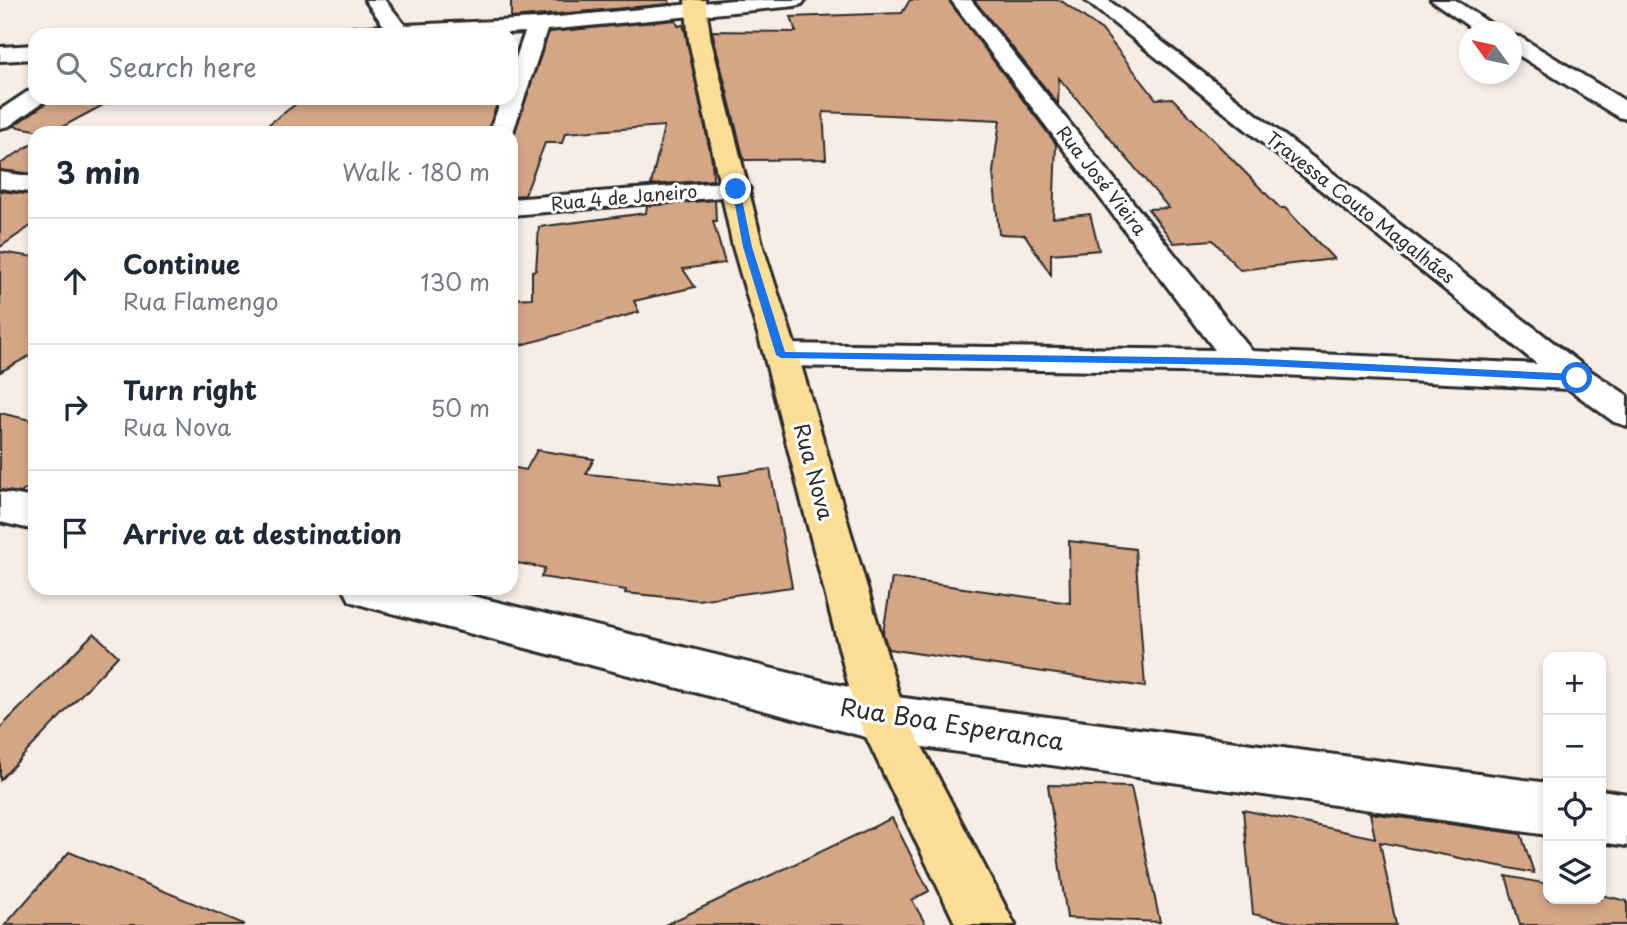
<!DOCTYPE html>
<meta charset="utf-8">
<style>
body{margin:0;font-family:"Playpen Sans",sans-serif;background:#f6f6f7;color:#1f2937}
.controls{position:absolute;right:21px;bottom:21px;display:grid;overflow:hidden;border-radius:14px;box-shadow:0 4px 10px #0003}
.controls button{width:63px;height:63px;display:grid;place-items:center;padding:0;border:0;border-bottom:2px solid #e0e1e3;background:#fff;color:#1f2937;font:35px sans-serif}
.compass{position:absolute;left:1459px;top:21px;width:63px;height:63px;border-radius:50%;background:#fff;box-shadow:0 4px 10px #0003;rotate:303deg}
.stop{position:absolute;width:21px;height:21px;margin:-16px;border:5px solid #1a73e8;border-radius:50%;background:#fff}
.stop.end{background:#1a73e8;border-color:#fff;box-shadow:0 2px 7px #0008}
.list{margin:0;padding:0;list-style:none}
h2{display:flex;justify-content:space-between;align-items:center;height:91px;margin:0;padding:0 28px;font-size:30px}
h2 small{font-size:23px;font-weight:400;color:#747a83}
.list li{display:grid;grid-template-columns:46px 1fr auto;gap:21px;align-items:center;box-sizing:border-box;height:126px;padding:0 28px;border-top:2px solid #e0e1e3}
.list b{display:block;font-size:26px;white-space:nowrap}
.list p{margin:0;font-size:23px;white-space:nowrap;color:#747a83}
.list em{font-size:23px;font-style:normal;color:#747a83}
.icon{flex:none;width:38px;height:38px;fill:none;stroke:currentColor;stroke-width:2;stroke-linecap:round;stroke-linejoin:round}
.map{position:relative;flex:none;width:1627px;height:925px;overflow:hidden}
.search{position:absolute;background:#fff;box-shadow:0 4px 10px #0003;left:28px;top:28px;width:490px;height:77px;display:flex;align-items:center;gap:18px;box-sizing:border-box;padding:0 24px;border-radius:21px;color:#747a83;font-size:26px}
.panel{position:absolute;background:#fff;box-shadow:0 4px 10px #0003;left:28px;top:126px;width:490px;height:469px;border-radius:21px}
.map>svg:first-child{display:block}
.building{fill:#d4a686;stroke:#2b2b2b;stroke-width:2}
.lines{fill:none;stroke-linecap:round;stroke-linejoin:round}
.street-casing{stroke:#2b2b2b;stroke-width:6}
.primary-casing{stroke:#2b2b2b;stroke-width:6}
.street{fill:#fff;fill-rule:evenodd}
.primary{fill:#fcde96;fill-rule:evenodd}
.route{fill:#1a73e8}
.labels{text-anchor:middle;stroke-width:6;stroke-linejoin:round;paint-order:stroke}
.far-street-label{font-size:18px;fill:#2b2b2b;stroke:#fff}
.street-label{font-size:21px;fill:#2b2b2b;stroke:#fff}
.near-street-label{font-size:24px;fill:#2b2b2b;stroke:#fff}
</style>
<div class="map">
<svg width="1627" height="925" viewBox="0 0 1627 925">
<rect width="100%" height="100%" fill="#f6ede7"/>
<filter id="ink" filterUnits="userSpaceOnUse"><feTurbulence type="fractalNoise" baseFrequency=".0143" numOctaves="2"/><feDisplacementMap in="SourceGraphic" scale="14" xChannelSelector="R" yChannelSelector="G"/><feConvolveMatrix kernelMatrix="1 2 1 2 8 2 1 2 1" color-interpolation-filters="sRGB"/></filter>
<g filter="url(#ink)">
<!-- building -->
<g class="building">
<polygon points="511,0 669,0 670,4 511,18"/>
<polygon points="910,0 948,0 1056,144 1053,218 1090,214 1099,250 1051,254 1051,275 1025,235 999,234 993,172 1000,120 823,112 826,159 744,160 712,31 796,32 791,17 902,13"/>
<polygon points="974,0 1060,0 1102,30 1156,99 1172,98 1280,208 1285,208 1334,259 1240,270 1213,240 1174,243 1148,209 1169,208 1059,78 1058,104"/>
<polygon points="676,20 678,26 683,25 685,31 712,161 713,180 651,185 664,126 565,133 562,143 545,143 525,195 511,196 511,141 549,32"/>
<polygon points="49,98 116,98 51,133 13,126 45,104"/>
<polygon points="304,98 499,98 487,133 257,133"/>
<polygon points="35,142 35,174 0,170 0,164"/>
<polygon points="0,191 35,195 35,223 0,247"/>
<polygon points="715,200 716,221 713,221 725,263 683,269 695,287 634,301 639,312 511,348 511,299 532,298 532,271 536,270 539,227 646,213 647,206"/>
<polygon points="0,252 35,257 35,353 0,372"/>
<polygon points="0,413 35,421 35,481 21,493 0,490"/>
<polygon points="537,450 594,459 586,474 720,486 718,476 770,469 792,587 698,600 625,593 626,590 541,577 545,568 511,562 511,467 526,470"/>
<polygon points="1069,541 1135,549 1145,687 888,649 883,633 892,578 1070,603"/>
<polygon points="94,633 118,656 0,780 0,728"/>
<polygon points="1048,785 1131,787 1160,922 1067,918"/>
<polygon points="1243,810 1375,838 1370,813 1521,834 1534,873 1380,842 1396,925 1303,925 1253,914"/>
<polygon points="892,818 929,891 912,900 926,925 665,925"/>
<polygon points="69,852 244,924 243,925 5,925"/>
<polygon points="1506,876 1548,884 1548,899 1601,899 1601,895 1627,901 1627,925 1520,925"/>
</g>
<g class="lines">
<defs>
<g id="street">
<polygon points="365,0 385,0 405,25 538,19 733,0 805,0 802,4 795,6 547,30 511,138 511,133 489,133 502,98 511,98 511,72 525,32 463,35 322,35 325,30 333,29 384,26"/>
<polygon points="951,0 971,0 1252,351 1537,364 1085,0 1108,0 1589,370 1627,395 1627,426 1614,422 1569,389 1242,373 781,366 769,363 764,355 769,347 781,344 1215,350"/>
<polygon points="1431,0 1455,0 1503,32 1477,32"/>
<polygon points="1512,36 1520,37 1627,102 1627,119 1618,117 1512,51"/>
<polygon points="35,45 35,59 0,61 0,47"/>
<polygon points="35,90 35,98 46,98 43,102 9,126 0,128 0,110 27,92"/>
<polygon points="0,172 35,177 35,193 0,188"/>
<polygon points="736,181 746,183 750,189 746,195 511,215 511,199"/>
<polygon points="0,492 35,498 35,530 0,522"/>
<polygon points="343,588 439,588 881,695 1548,783 1548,835 881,741 365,606 350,601"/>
<polygon points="1601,790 1627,794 1627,846 1601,842"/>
</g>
<polygon id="primary" points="685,0 705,0 711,41 763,247 798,355 904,712 1015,925 956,925 857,718 764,355 733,247 689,41"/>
</defs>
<!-- street casing -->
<use href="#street" class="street-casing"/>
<!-- primary casing -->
<use href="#primary" class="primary-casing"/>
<!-- street -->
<use href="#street" class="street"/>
<!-- primary -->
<use href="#primary" class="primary"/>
</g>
</g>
<!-- route -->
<polygon class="route" points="736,187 740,189 752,247 785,352 1242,358 1577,374 1582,378 1577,381 1242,365 781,358 776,355 743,247 732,189"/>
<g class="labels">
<!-- far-street labels -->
<g class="far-street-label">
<text transform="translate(1101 181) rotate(52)" y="6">Rua José Vieira</text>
<text transform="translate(624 198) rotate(-5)" y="6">Rua 4 de Janeiro</text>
<text transform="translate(1360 208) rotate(38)" y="6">Travessa Couto Magalhães</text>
</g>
<!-- street labels -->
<g class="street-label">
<text transform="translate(813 472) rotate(75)" y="7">Rua Nova</text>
</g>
<!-- near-street labels -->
<g class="near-street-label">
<text transform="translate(952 725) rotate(9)" y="8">Rua Boa Esperanca</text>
</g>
</g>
</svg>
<div class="controls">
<button>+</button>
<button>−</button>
<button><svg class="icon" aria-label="locate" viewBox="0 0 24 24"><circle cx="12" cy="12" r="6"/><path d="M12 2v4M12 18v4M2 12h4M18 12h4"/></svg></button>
<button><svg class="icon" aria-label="layers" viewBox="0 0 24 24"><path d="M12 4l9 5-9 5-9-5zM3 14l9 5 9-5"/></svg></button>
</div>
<svg class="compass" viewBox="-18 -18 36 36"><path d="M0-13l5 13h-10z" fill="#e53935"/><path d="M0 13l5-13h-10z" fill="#747a83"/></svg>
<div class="stop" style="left:1577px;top:378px"></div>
<div class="stop end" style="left:736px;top:189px"></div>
<div class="search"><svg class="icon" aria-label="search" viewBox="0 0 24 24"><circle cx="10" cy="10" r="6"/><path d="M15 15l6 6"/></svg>Search here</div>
<section class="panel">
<h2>3 min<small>Walk · 180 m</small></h2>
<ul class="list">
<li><svg class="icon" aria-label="ahead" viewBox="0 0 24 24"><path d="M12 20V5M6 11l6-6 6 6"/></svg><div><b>Continue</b><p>Rua Flamengo</p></div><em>130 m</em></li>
<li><svg class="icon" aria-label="right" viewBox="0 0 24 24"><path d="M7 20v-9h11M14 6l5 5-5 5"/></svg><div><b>Turn right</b><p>Rua Nova</p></div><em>50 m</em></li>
<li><svg class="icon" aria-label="arrive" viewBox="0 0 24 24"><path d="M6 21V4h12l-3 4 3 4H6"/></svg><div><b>Arrive at destination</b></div></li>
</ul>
</section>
</div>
